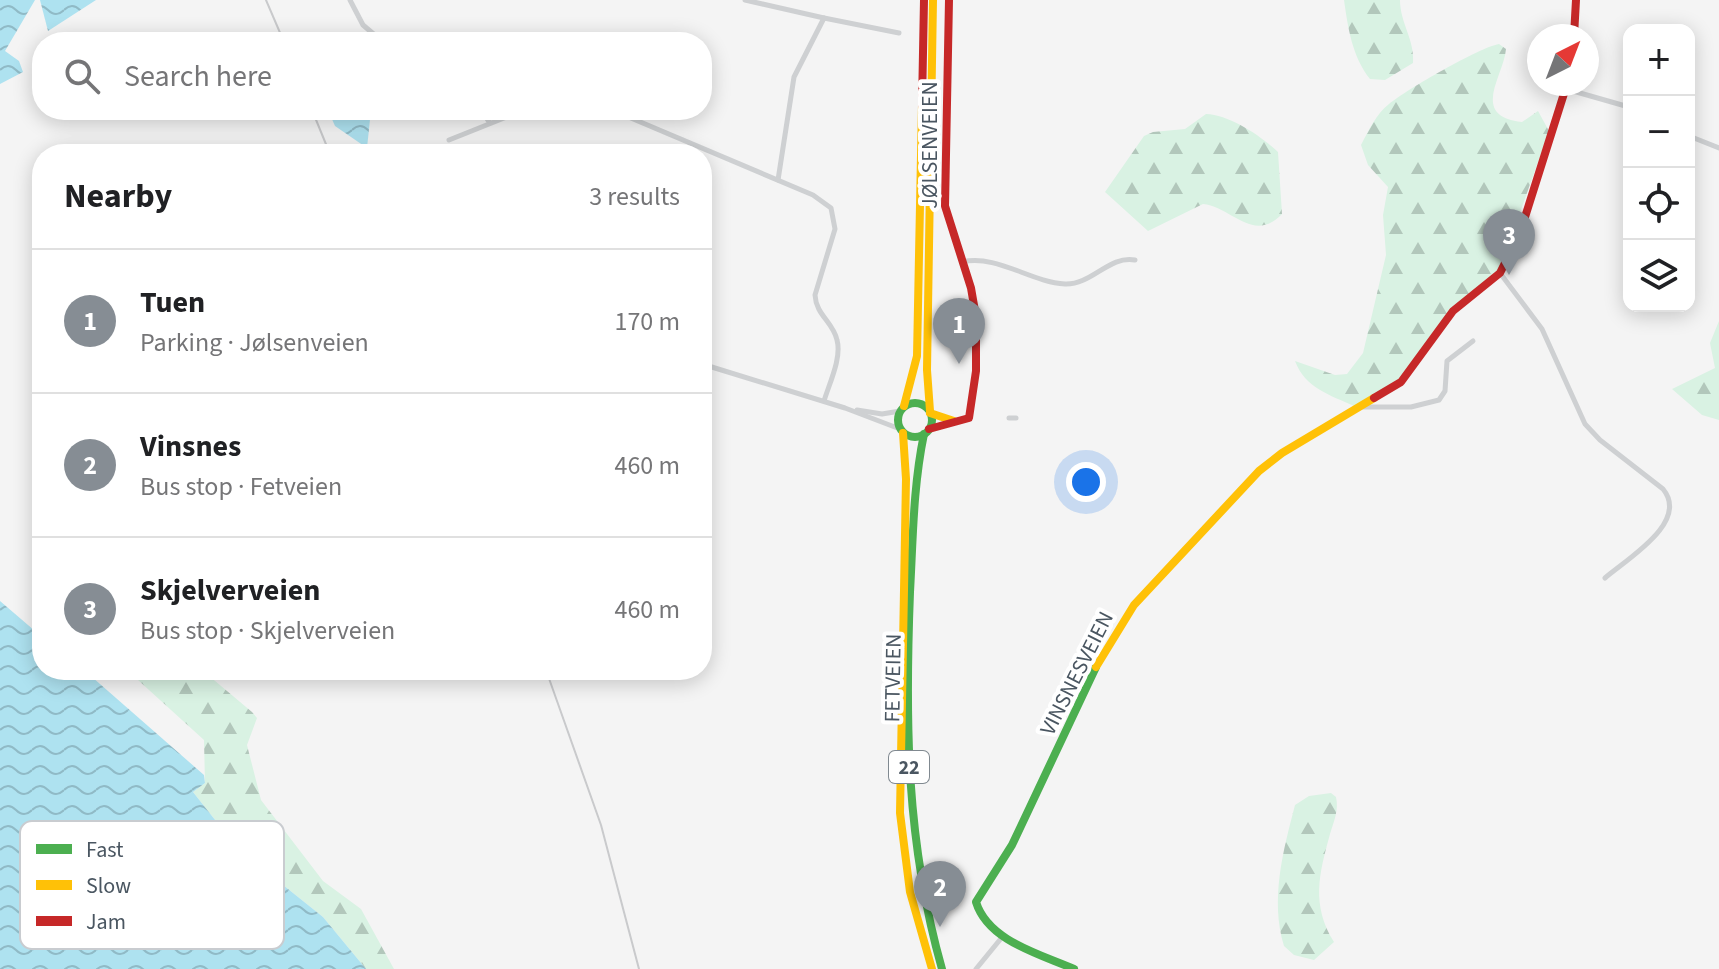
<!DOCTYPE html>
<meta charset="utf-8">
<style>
body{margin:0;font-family:"Source Sans 3",sans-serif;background:#f2f2f2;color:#202124}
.controls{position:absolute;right:24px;top:24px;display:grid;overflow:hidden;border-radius:16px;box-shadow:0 4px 20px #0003}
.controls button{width:72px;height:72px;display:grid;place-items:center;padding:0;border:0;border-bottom:2px solid #e0e0e0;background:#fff;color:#202124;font:40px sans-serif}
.compass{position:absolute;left:1527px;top:24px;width:72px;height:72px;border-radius:50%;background:#fff;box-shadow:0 4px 20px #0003;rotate:42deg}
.you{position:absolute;left:1086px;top:482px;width:28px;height:28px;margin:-20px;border:6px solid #fff;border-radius:50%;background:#1a73e8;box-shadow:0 0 0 12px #1a73e833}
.badge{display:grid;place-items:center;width:52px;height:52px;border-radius:50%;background:#868d94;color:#fff;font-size:26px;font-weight:700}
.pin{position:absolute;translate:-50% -66px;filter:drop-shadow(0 2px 4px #0008)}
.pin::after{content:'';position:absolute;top:42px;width:28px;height:24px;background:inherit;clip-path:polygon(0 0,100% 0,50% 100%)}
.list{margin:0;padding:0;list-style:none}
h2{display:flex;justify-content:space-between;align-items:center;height:104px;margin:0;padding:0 32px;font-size:34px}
h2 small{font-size:26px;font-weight:400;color:#757577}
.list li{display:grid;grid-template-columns:52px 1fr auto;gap:24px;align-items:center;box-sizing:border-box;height:144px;padding:0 32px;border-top:2px solid #e0e0e0}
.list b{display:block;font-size:30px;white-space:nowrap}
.list p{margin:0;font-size:26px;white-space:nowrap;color:#757577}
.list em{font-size:26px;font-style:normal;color:#757577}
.icon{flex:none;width:44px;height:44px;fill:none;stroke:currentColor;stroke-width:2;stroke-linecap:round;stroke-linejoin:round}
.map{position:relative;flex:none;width:1719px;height:969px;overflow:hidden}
.search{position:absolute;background:#fff;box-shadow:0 4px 20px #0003;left:32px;top:32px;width:680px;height:88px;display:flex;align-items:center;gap:20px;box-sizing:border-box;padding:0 28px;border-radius:32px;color:#757577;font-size:30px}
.panel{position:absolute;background:#fff;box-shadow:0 4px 20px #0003;left:32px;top:144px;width:680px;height:536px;border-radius:32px}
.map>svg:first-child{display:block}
.forest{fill:url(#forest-firs)}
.water{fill:url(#water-waves)}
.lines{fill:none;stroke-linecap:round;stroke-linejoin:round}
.street{stroke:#ced0d2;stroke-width:5}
.fast{stroke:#4caf50;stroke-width:8}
.slow{stroke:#ffc107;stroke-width:8}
.jam{stroke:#c62828;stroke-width:8}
.rail{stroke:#c9cacc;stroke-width:2}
.labels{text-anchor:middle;stroke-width:8;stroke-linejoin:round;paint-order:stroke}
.shield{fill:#fff;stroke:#808990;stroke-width:2}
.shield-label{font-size:20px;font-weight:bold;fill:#4a5661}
.street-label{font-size:22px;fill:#4a5661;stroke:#fff}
.key{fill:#fff;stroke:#c9ccd0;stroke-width:2}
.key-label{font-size:22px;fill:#4a5661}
</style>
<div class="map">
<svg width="1719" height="969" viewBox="0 0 1719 969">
<defs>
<pattern id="forest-firs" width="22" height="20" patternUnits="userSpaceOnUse" patternTransform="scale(2)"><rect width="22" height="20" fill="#d9f2e3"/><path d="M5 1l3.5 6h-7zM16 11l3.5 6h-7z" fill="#b2c7bb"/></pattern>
<pattern id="water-waves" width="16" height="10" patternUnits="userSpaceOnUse" patternTransform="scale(2)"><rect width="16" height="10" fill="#aee2f0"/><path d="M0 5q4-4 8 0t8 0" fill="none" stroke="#90bac6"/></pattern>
</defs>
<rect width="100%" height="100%" fill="#f4f4f4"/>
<!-- forest -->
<g class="forest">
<path d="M 1344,0 L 1400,0 C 1400,23 1415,40 1413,63 L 1385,80 L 1370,79 C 1352,56 1348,28 1344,0 Z"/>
<path d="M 1499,44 L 1506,49 C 1504,76 1469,116 1522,122 L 1538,111 L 1549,131 L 1501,266 L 1486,288 L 1447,316 L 1395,385 L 1354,406 C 1330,395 1305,388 1295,361 L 1335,375 L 1347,374 L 1363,353 L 1386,255 L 1383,215 L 1388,187 L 1368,165 L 1361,145 C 1369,130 1376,114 1389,104 C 1408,89 1478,48 1499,44 Z"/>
<path d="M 1206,114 C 1230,115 1261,136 1278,152 L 1282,214 C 1253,244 1232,207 1203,204 L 1148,231 L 1105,192 L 1144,136 L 1153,132 L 1185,129 Z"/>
<polygon points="1719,321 1719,420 1702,415 1672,389 1715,368 1710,343"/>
<polygon points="127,670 202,670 252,712 257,718 247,745 261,800 323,881 361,909 394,969 366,969 323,917 238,849 193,792 205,783 204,740"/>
<path d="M 1331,793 L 1336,797 C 1339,810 1334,821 1330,834 C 1319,874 1311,905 1334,942 L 1314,960 L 1294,955 L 1284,946 C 1270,900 1283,851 1295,805 L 1309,796 Z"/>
</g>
<!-- water -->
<g class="water">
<polygon points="0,0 35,0 5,51 19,61 23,72 0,84"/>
<polygon points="40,0 96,0 48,31"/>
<polygon points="328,110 371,110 367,148 335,126"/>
<polygon points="0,601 42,637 42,670 84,670 204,775 205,783 193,792 238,849 323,917 366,969 0,969"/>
</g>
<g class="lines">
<!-- street -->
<g class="street">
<polyline points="350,0 363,25 383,42"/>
<polyline points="745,0 824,18"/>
<polyline points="1566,89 1629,107"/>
<polyline points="481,110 490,123"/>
<path d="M 612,110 L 813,195 L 831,208 L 835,229 L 815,295 C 816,315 833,322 837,340 C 842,358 829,384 824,401"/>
<polyline points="1689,136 1719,148"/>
<polyline points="449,140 524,110"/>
<polyline points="778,180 794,77 824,18 899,33"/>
<path d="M 962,262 C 997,254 1030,282 1065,284 C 1092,285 1109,255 1135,260"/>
<path d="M 1500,273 L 1542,329 L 1585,424 L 1600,440 L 1663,489 C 1690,522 1627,559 1605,578"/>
<polyline points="702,364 845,408 900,429"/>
<polyline points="1363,407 1411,407 1439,400 1445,391 1447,361 1473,341"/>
<polyline points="857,410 882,414 900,411"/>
<polyline points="1009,418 1016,418"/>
<polyline points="976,969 1003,936"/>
</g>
<!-- fast -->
<g class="fast">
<circle cx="915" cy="420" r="17"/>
<path d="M 924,434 C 913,487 913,539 910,592 C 905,723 906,842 942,969"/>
<path d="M 1074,969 C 1040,954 988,941 976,902 L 1012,845 L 1096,667"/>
</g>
<!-- slow -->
<g class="slow">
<polyline points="904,406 917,356 922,105"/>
<polyline points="930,411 927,370 933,0"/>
<polyline points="930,413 954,421"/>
<polyline points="903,433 906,479 900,813 910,892 932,969"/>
<polyline points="1096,667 1134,605 1259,471 1282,453 1374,398"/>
</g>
<!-- jam -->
<g class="jam">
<polyline points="1574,36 1576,0"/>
<polyline points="922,105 924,0"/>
<polyline points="1374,398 1401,382 1453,311 1500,273 1520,233 1567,84"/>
<polyline points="929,429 969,418 976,371 976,317 971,288 945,206 949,0"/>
</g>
<!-- rail -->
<g class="rail">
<polyline points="266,0 284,42"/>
<polyline points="312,110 330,154"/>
<polyline points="546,670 601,825 639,969"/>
</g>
</g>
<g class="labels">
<!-- shield labels -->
<rect class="shield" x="889" y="751" width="40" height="32" rx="6"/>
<g class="shield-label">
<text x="909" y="774">22</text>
</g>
<!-- street labels -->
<g class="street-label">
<text transform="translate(929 145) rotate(-90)" y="8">JØLSENVEIEN</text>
<text transform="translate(1076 673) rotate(-63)" y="8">VINSNESVEIEN</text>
<text transform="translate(892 678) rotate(-89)" y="8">FETVEIEN</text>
</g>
</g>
<!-- legend -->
<rect x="20" y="821" width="264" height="128" rx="12" class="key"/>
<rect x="36" y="844" width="36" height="10" fill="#4caf50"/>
<rect x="36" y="880" width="36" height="10" fill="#ffc107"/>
<rect x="36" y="916" width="36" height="10" fill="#c62828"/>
<g class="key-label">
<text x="86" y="857">Fast</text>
<text x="86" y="893">Slow</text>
<text x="86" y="929">Jam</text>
</g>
</svg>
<div class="controls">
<button>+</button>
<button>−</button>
<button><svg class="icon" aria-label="locate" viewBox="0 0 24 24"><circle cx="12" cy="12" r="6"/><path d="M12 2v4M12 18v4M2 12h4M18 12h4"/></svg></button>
<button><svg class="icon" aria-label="layers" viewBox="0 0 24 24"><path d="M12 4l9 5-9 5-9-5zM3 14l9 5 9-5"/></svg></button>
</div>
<svg class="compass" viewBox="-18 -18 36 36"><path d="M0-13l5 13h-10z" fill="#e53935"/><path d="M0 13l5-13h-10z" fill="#757577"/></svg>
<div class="you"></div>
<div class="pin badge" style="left:959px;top:364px">1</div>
<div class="pin badge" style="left:940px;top:927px">2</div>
<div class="pin badge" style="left:1509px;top:275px">3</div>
<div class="search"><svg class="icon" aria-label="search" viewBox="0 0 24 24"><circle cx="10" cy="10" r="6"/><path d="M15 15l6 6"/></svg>Search here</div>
<section class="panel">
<h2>Nearby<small>3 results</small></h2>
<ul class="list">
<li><span class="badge">1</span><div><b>Tuen</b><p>Parking · Jølsenveien</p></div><em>170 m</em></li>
<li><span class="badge">2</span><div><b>Vinsnes</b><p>Bus stop · Fetveien</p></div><em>460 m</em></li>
<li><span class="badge">3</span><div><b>Skjelverveien</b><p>Bus stop · Skjelverveien</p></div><em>460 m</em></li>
</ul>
</section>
</div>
